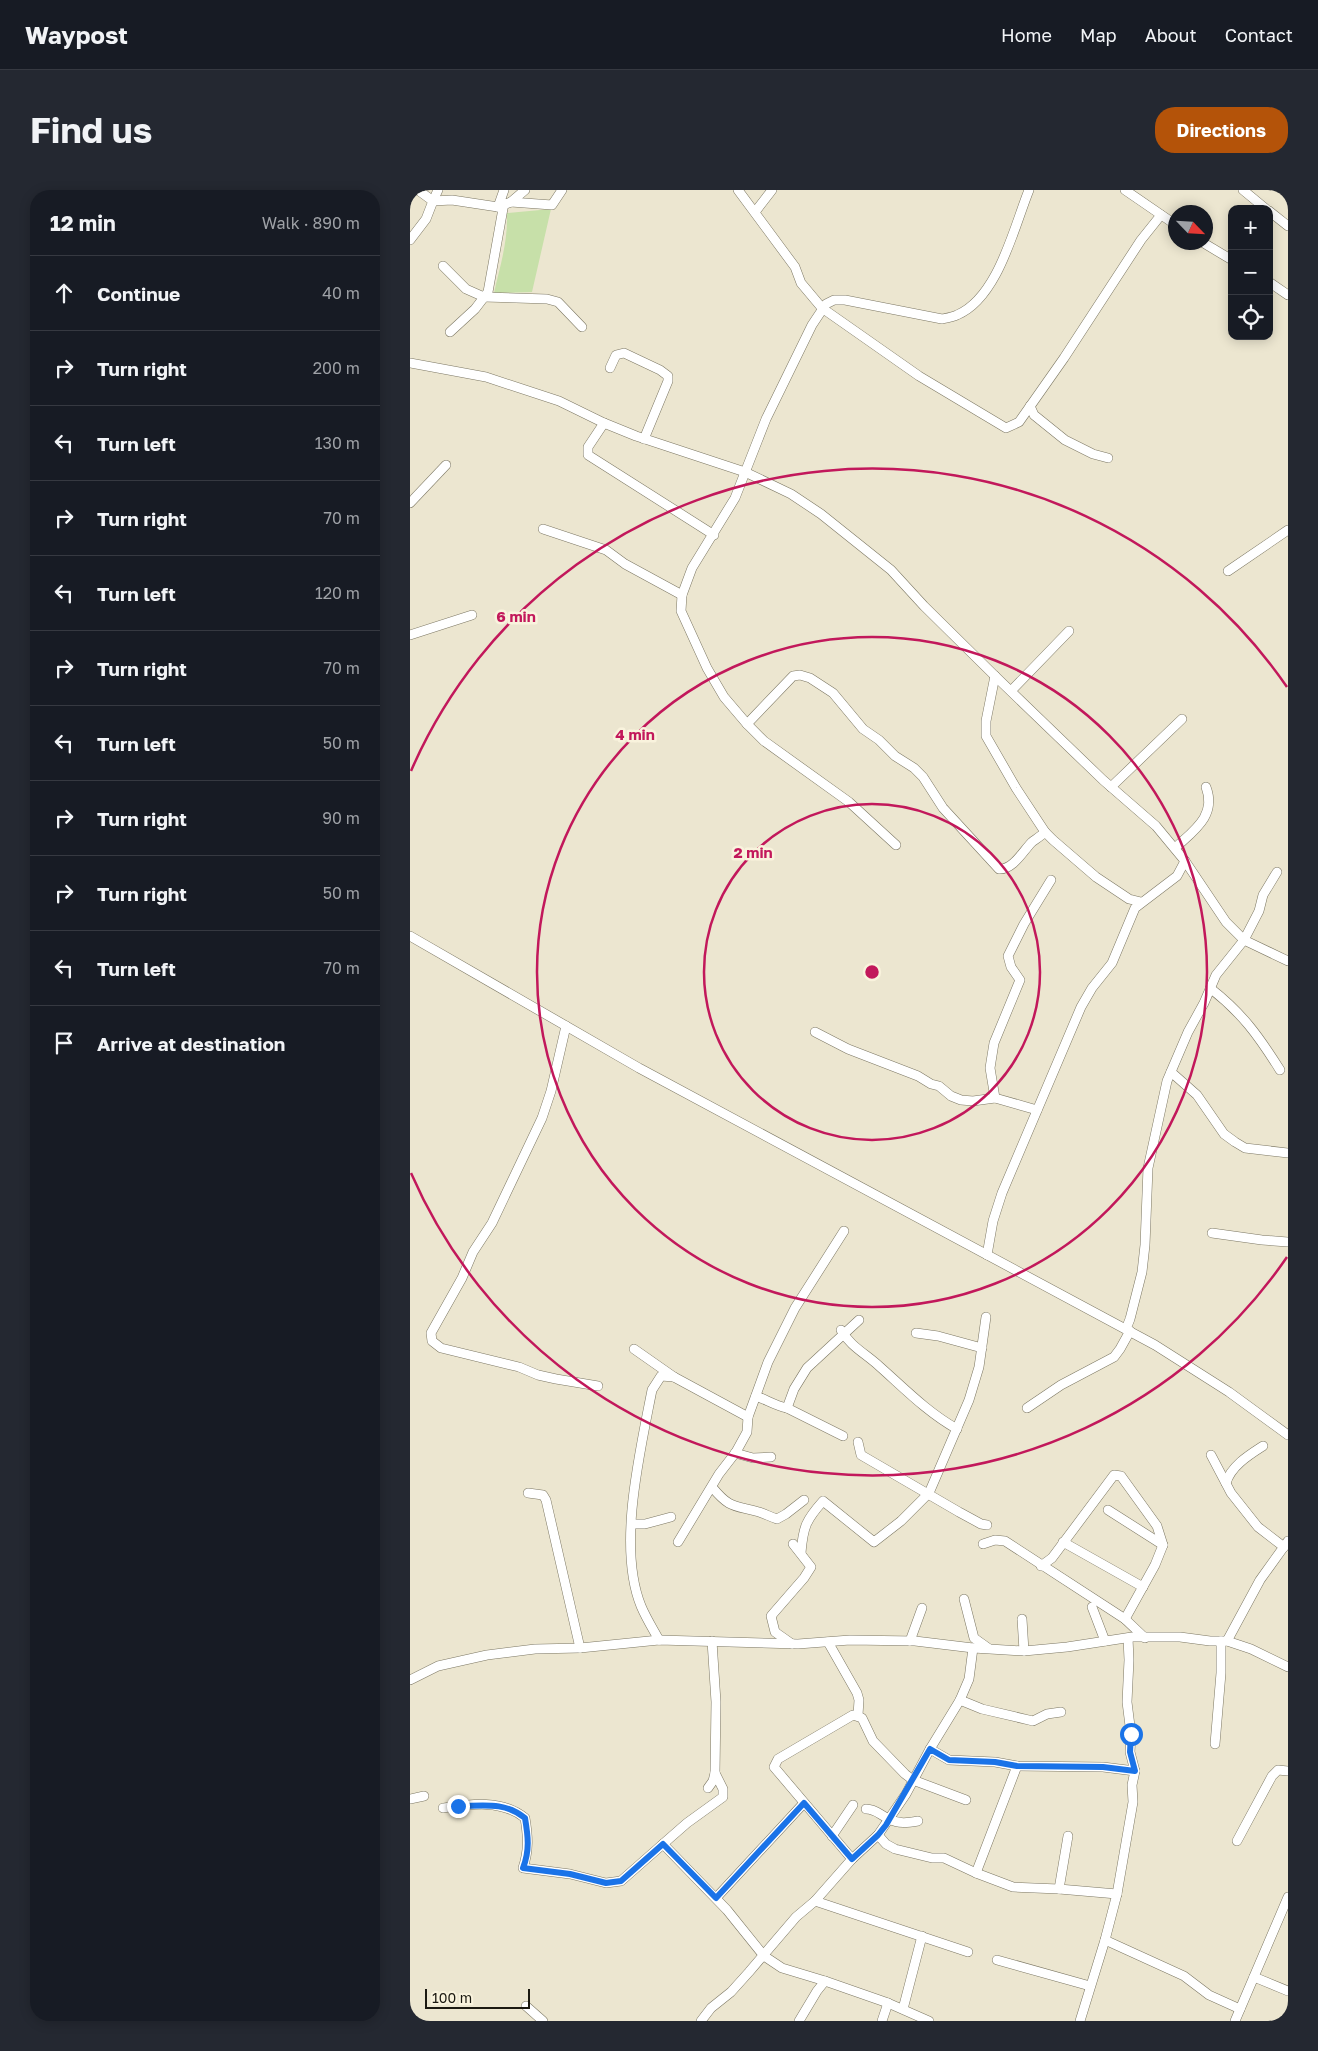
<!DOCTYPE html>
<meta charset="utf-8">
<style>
body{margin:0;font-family:"Golos Text",sans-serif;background:#242831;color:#f1f3f6}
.controls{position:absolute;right:15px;top:15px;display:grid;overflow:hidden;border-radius:10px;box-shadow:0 2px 12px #0003}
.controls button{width:45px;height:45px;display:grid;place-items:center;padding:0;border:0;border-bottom:1px solid #363941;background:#171b24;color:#f1f3f6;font:25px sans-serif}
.compass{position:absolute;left:758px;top:15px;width:45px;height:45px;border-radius:50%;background:#171b24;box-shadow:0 2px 12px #0003;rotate:115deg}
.scale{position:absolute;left:15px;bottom:12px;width:105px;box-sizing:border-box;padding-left:5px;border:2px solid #1b1911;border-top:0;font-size:14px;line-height:18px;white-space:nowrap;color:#1b1911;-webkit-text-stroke:4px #f9f3dd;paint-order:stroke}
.stop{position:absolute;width:15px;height:15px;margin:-11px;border:4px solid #1a73e8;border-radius:50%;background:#fff}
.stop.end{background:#1a73e8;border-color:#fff;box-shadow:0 1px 5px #0008}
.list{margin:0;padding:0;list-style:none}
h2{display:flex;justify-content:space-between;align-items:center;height:65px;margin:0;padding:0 20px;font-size:21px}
h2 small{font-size:16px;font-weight:400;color:#9ea1a6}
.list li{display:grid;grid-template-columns:32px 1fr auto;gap:15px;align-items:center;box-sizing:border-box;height:75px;padding:0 20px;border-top:1px solid #363941}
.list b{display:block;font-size:19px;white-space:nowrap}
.list em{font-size:16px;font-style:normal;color:#9ea1a6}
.icon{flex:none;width:28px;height:28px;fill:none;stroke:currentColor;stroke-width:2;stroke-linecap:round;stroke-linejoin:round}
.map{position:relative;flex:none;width:878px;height:1831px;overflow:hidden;border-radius:20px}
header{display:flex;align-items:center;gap:30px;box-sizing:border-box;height:70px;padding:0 25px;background:#171b24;border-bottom:1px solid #363941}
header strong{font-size:24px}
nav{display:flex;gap:28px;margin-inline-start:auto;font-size:18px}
.intro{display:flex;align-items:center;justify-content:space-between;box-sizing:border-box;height:120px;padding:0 30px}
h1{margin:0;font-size:35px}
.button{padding:12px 22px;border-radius:20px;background:#b45309;color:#fff;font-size:18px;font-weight:700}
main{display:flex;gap:30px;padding:0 30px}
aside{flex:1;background:#171b24;border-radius:20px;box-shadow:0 2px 12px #0003}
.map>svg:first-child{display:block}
.green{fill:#c7e0a9}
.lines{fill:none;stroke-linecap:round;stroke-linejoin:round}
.minor-casing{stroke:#7c7763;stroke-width:10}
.minor{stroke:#fff;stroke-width:9}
.route{stroke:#1a73e8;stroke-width:6}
.ring{fill:none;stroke:#c2185b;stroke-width:2.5}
.centre{fill:#c2185b;stroke:#f9f3dd;stroke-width:2.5}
.ring-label{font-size:15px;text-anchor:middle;font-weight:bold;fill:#c2185b;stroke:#f9f3dd;stroke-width:5;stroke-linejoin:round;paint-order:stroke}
</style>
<header>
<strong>Waypost</strong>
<nav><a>Home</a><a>Map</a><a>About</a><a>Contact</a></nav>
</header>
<div class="intro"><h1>Find us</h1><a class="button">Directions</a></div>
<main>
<aside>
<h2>12 min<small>Walk · 890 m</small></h2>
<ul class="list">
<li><svg class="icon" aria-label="ahead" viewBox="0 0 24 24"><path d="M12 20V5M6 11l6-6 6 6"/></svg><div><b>Continue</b></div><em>40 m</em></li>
<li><svg class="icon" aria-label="right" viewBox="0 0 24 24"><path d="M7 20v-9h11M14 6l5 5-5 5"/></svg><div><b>Turn right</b></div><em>200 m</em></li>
<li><svg class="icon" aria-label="left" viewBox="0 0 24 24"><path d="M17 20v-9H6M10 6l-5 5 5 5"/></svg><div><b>Turn left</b></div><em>130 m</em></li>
<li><svg class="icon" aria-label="right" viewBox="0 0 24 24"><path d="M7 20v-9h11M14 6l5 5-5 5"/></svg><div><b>Turn right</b></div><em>70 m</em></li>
<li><svg class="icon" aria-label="left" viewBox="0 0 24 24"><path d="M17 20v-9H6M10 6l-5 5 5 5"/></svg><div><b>Turn left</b></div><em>120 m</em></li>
<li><svg class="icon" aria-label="right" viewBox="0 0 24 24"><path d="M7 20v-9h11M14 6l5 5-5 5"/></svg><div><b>Turn right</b></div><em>70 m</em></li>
<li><svg class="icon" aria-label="left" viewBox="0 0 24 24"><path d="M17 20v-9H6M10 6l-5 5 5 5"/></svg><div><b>Turn left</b></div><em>50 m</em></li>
<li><svg class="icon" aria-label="right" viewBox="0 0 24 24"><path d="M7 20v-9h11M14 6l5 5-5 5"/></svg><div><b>Turn right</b></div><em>90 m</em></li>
<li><svg class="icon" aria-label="right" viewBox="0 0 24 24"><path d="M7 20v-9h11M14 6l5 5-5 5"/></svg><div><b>Turn right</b></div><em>50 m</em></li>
<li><svg class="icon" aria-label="left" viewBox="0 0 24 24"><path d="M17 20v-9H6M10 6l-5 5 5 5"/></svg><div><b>Turn left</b></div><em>70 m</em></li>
<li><svg class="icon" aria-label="arrive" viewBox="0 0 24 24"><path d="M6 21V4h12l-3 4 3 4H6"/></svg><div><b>Arrive at destination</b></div></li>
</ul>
</aside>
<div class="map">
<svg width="878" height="1831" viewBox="0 0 878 1831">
<rect width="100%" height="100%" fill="#ece6d0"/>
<!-- green -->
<path class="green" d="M 141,19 L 122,102 L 84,103 C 90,76 98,52 97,23 Z"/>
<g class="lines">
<defs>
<g id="minor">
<polyline points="28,0 23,11 42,10 88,17 101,12 115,0"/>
<polyline points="328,0 385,77 391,93 412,118 509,186 596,238 609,232 654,168 731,50 751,25"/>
<polyline points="715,0 766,35"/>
<polyline points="833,0 856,19"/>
<polyline points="101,12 142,15 152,0"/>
<polyline points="88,17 94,0"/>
<polyline points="859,21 878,36"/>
<polyline points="345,22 362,0"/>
<polyline points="0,50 16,29 23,11 8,0"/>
<polyline points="792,52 822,70"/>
<polyline points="33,76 56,99 74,107 137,109 148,112 172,137"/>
<polyline points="859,92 878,105"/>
<polyline points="40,142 65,119 78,102 94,13"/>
<polyline points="0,173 76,187 149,211 194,233 226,246 335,282 381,304 411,324 481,380 514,416 585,486 693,590 746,636 775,671 816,732 834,750 878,771"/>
<polyline points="200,178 206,165 214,163 250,180 258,186 258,191 234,249"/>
<polyline points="620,216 624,225 655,250 683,264 698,268"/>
<polyline points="194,233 178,257 178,265 304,345"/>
<polyline points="0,313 36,275"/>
<polyline points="133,339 196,360 215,374 272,405"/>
<polyline points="818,381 878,340"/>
<polyline points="0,445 62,425"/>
<polyline points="585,486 576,531 576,546 606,598 635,642 643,650 686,687 719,709 731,712"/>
<polyline points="601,501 659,441"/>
<path d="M 337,534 L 383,486 L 390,485 L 400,488 L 423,503 L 453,539 L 469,550 L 485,566 L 504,578 L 513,587 L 533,618 L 589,679 C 603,680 613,661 622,652 C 626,649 631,646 635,642"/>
<polyline points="701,597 772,529"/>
<path d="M 486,655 L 439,612 L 354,551 L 337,534 L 314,507 L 297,478 L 271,421 L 272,405 L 282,378 L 325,308 L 356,229 L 402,135 L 416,114 L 424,110 L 435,110 L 532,129 C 537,128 543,127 547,125 C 588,108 604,37 619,0"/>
<path d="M 765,658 C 783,641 807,626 796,597"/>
<polyline points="0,746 229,878 745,1155 819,1202 878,1245"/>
<path d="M 800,798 C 832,823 848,845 870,880"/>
<polyline points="156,836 141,901 132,928 82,1033 63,1062 52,1088 21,1143 22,1151 31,1158 109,1177 128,1185 146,1189 188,1196"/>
<polyline points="405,842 438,859 508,886 521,894 529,896 541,906 551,910 563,911 585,908"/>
<polyline points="761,882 787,905 814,944 825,952 835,958 878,963"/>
<polyline points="627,920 585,908 580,878 584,853 610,790 601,777 598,766 614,734 641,690"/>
<polyline points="802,1043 852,1050 878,1052"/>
<polyline points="577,1065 583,1031 592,1003 671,817 682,798 702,773 725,718 767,686 775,671"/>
<polyline points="716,1139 720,1129 732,1082 735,1055 738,978 757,891 778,842 794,813 806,785 834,750 849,721 853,705 867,682"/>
<path d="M 431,1140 C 440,1156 456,1164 469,1176 C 495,1199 517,1222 547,1239"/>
<polyline points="506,1143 528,1146 572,1158"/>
<polyline points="224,1159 264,1187 338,1227"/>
<path d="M 346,1206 C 357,1210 366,1216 377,1218 L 384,1199 L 397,1178 L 449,1130"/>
<polyline points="377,1218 433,1246"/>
<polyline points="617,1218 651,1195 704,1167 710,1159 720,1141"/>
<polyline points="448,1252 451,1265 549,1322 571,1334 577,1335"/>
<polyline points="325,1263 343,1268 361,1267"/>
<polyline points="801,1265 821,1303 848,1337 874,1357"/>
<path d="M 816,1293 C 821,1276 839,1265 853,1256"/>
<path d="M 302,1297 C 320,1319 324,1315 349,1322 C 355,1324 361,1327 367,1329 L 376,1324 L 394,1310"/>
<polyline points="118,1303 133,1305 136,1310 170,1458"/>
<polyline points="698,1320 753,1355"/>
<polyline points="222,1334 235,1334 261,1327"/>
<polyline points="268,1352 309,1284 326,1262 337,1242 338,1227 358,1172 385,1118 434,1041"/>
<polyline points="653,1352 733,1397"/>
<polyline points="573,1354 585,1350 595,1351 715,1429 735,1448"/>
<path d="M 391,1363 C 393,1337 396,1330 413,1311 L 464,1352 L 491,1331 L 519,1303 L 559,1210 L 569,1177 L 576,1127"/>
<polyline points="631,1376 642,1368 704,1285 711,1286 747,1336 753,1355 745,1375 715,1429"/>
<polyline points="554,1409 564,1448 578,1458"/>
<polyline points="682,1417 695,1451"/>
<polyline points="612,1429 614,1461"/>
<path d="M 249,1450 C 243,1439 236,1428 231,1416 C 207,1357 230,1262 242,1200 L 251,1186 L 264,1187"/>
<polyline points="500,1451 512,1418"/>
<polyline points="817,1451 850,1390 878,1351"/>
<polyline points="418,1452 447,1503 449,1510 448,1525"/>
<polyline points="382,1454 365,1442 361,1426 394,1388 401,1377 383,1354"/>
<polyline points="0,1490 28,1476 77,1465 125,1459 170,1458 249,1450 388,1454 440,1450 505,1451 563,1458 614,1461 657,1457 722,1447 770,1447 800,1451 817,1451 841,1459 878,1477"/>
<polyline points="550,1510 572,1519 623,1531 637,1524 651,1522"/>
<polyline points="805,1554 811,1483 811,1451"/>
<polyline points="520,1559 550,1510 559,1489 563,1458"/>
<polyline points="298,1598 303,1591 305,1583 306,1512 302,1451"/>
<polyline points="0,1609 14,1606"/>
<path d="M 33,1618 C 60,1614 92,1609 115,1628 C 118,1646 119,1660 113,1678 L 160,1684 L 196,1693 L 211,1691 L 253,1654 L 317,1720 L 354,1766 L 372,1778 L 415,1791 L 407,1801 L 389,1831"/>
<path d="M 456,1619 C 466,1619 470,1625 479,1629 C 489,1634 497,1633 508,1631"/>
<polyline points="468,1645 476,1654 485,1659 522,1668 534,1668 566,1683 603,1697 649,1699 707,1704"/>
<polyline points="422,1646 443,1615"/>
<polyline points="827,1651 862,1586 868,1580 878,1581"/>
<polyline points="253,1654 277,1633 313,1607 313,1599 305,1583"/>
<polyline points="442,1669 364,1577 368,1569 443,1525 452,1528 463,1551 495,1584 503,1590 556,1610"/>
<polyline points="566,1683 607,1576"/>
<polyline points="649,1699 658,1646"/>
<polyline points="306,1708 394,1613"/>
<polyline points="405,1711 558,1762"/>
<polyline points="695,1750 774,1786 799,1805 830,1819"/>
<polyline points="587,1770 680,1796"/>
<polyline points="844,1787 878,1801"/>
<polyline points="415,1791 478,1813 519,1831"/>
<polyline points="116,1816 133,1831"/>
<polyline points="493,1819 512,1746"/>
<polyline points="291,1831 301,1818 321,1802 339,1782 386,1727 405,1711 442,1669 468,1645 496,1604 520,1559 539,1570 585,1572 607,1576 693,1577 725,1581 720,1562 721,1544 717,1512 719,1470 718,1448"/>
<polyline points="472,1831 478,1813"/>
<polyline points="670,1831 695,1750 707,1704 723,1612 722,1595 725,1581"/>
<polyline points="825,1831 878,1707"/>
</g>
</defs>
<!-- minor casing -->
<use href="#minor" class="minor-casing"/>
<!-- minor -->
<use href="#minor" class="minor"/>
</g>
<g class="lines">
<!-- route -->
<path class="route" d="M 48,1616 C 72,1616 94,1611 115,1628 C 118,1646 120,1660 113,1678 L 160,1684 L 196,1693 L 211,1691 L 253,1654 L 306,1708 L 394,1613 L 442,1669 L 468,1645 L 476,1635 L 520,1559 L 539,1570 L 585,1572 L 607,1576 L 693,1577 L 725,1581 L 720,1562 L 721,1544"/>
</g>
<!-- distance rings -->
<g class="ring">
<circle cx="462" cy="782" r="168"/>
<circle cx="462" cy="782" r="335"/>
<path d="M877 1067A503 503 0 0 1 1 983M1 581A503 503 0 0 1 877 497"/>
</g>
<circle cx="462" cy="782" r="8" class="centre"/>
<g class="ring-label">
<text x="106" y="432">6 min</text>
<text x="225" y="550">4 min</text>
<text x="343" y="668">2 min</text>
</g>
</svg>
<div class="controls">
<button>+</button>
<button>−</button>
<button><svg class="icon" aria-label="locate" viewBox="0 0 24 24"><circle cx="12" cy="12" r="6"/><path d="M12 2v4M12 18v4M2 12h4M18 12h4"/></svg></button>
</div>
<svg class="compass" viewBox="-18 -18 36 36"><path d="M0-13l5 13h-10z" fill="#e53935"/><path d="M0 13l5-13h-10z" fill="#9ea1a6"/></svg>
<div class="scale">100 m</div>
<div class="stop" style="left:721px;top:1544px"></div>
<div class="stop end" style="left:48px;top:1616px"></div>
</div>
</main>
